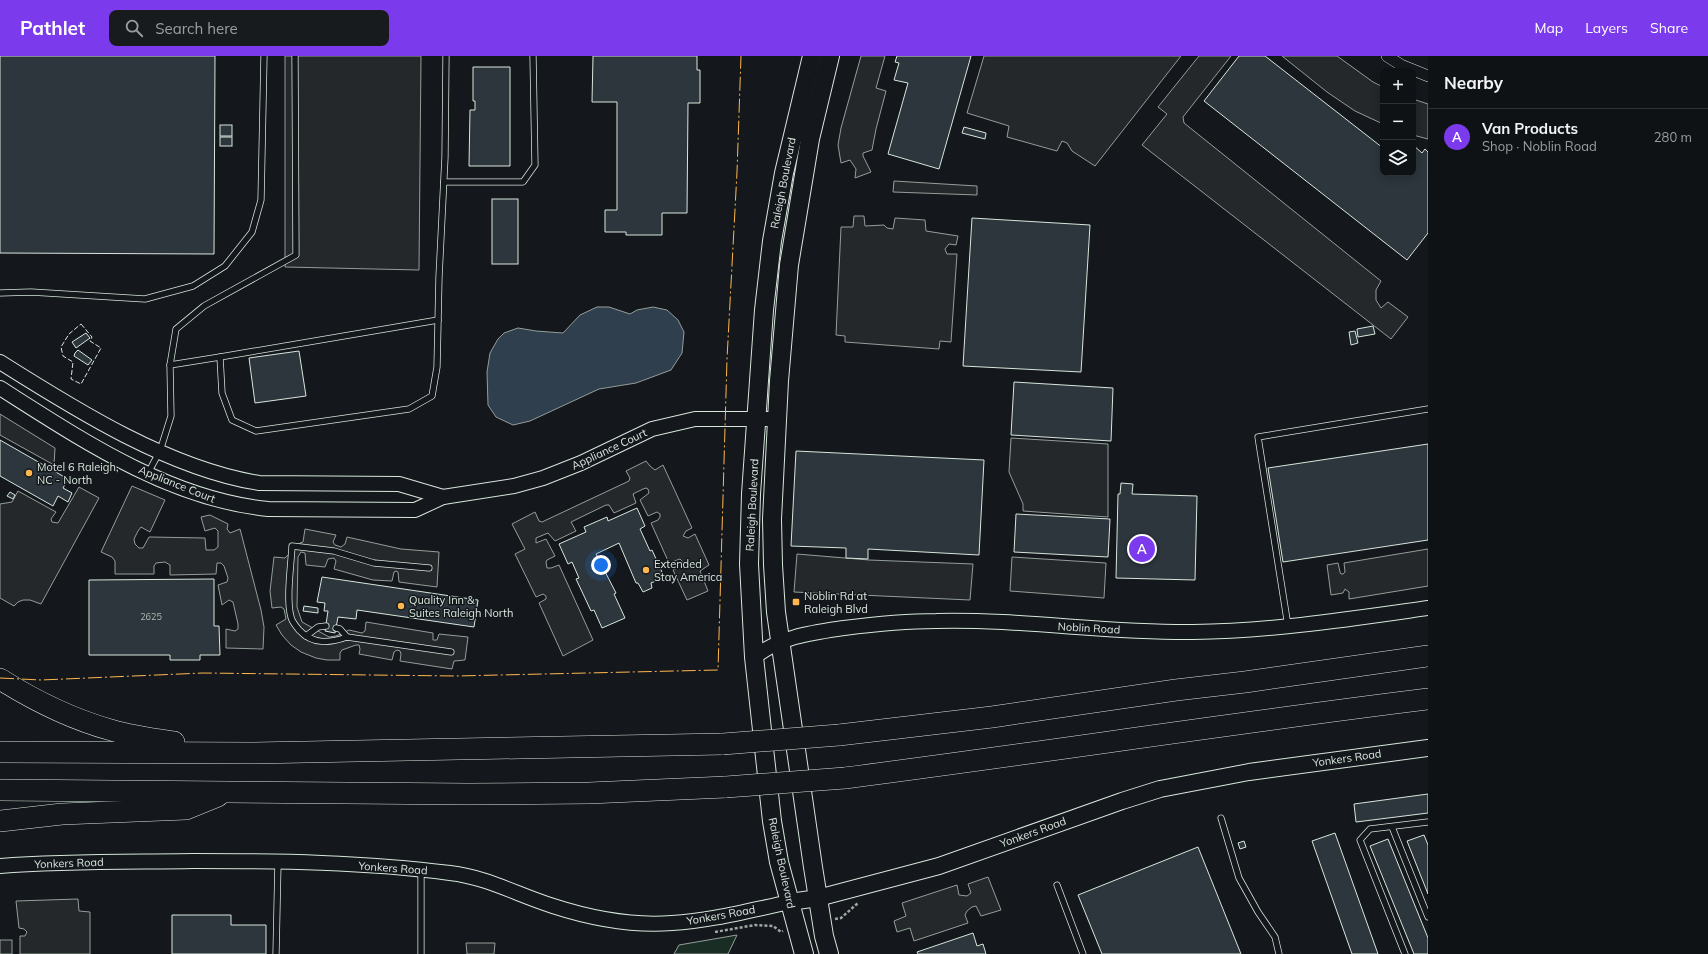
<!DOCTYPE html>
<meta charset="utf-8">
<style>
body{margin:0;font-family:Mulish,sans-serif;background:#181b1e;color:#f1f3f6}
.controls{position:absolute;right:12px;top:12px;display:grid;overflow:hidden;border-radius:8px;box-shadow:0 2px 10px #0003}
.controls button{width:36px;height:36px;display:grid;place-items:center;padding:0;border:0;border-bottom:1px solid #2f3234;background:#0f1215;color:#f1f3f6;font:20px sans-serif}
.you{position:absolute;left:601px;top:509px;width:14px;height:14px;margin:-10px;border:3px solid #fff;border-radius:50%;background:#1a73e8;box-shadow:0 0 0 6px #1a73e833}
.badge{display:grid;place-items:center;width:26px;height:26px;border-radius:50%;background:#7c3aed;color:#fff;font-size:13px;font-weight:700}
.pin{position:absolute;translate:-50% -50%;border:2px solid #fff;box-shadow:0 1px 4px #0006}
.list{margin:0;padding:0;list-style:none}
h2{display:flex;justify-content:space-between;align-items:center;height:52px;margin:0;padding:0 16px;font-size:17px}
h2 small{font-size:13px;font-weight:400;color:#9b9ea0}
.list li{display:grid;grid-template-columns:26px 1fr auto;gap:12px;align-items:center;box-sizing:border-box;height:56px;padding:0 16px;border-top:1px solid #2f3234}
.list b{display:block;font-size:15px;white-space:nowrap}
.list p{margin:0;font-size:13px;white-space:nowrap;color:#9b9ea0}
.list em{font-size:13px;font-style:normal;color:#9b9ea0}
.icon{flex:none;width:22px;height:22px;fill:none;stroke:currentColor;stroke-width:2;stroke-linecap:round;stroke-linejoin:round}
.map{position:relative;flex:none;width:1428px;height:898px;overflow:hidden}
header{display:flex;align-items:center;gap:24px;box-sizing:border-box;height:56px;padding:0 20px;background:#7c3aed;color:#fff}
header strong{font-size:19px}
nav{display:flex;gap:22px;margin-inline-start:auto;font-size:14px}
.search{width:280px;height:36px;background:#181b1e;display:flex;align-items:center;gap:10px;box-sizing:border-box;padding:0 14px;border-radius:8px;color:#9b9ea0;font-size:15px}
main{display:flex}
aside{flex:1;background:#0f1215}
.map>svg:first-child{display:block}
.green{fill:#1a2d24;stroke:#939e99}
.parking{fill:#24282b;stroke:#939e99}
.water{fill:#2f3f4d;stroke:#939e99}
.building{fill:#2c363c;stroke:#d8e6dc}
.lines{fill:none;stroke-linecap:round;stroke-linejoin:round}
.service-casing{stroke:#d8e6dc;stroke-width:7}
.minor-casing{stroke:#d8e6dc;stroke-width:12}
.tertiary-casing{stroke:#d8e6dc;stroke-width:16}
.secondary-casing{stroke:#d8e6dc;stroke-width:18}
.primary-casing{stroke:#d8e6dc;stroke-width:20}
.motorway-casing{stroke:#d8e6dc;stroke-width:22}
.path{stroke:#9da8a2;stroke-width:2.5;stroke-dasharray:3 2;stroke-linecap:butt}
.service{stroke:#14181c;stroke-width:5.5}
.minor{stroke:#14181c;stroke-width:11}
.tertiary{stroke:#14181c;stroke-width:14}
.secondary{stroke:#14181c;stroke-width:16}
.primary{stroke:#14181c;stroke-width:18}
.motorway{stroke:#14181c;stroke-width:21}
.motorway-bridge-casing{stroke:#d8e6dc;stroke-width:22;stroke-linecap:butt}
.motorway-bridge{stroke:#14181c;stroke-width:21}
.fence{stroke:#d8e6dc;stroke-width:1;stroke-dasharray:5 2;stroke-linecap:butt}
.power{stroke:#ffb74d;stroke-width:1;stroke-dasharray:14 3 2 3;stroke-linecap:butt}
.poi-dot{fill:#ffb74d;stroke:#14181c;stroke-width:1.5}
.labels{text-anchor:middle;stroke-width:3;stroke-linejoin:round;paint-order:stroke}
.number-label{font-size:9px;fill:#adbab4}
.street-label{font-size:11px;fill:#d8e6dc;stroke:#14181c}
.poi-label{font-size:11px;fill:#d8e6dc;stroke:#14181c;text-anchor:start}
</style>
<header>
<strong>Pathlet</strong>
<div class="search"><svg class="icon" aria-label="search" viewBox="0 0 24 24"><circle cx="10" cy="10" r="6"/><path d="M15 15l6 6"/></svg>Search here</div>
<nav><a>Map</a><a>Layers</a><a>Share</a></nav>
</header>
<main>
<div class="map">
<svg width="1428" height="898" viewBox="0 0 1428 898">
<rect width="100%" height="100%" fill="#14181c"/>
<!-- green -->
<polygon class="green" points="737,879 728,898 674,898 679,889"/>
<!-- parking -->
<g class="parking">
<polygon points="285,0 421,0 419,214 285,211"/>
<polygon points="861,0 885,0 876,32 886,35 876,73 872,94 863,97 863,100 871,116 855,122 856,113 850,104 841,107 838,89 841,72"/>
<polygon points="984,0 1181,0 1095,110 1072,95 1067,87 1062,85 1057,95 1007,81 1009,70 967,57"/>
<polygon points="1199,0 1231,0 1183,61 1184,67 1381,225 1376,234 1376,244 1381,252 1388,246 1408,261 1391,283 1142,89 1167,58 1158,51"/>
<polygon points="1282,0 1337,0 1373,26 1383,31 1383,68 1355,55 1327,36"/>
<polygon points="1413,43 1428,48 1428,83 1413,79"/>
<polygon points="894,125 977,130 977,139 893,136"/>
<polygon points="854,160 864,160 865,170 884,169 887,172 893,173 895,162 925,164 926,175 958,180 956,189 949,188 945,193 947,198 957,198 951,286 940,285 939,293 845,286 845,280 836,279 841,171 853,171"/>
<polygon points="0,358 55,392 54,409 0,379"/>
<polygon points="1011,382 1108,388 1108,461 1023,455 1023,448 1009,416"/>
<polygon points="646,405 650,410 655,414 663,409 692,472 686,475 683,480 688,482 695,478 709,509 700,515 708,535 687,544 673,514 680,511 683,506 680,503 669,507 651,467 658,464 660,461 660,458 657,456 648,460 640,444 649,437 648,433 646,432 643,433 633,438 636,447 614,457 609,449 606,449 571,466 576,475 555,485 548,477 536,482 536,487 546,483 555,500 547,504 546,506 547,512 551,512 559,509 593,584 563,600 539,547 546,543 546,540 543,538 536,541 515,498 525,493 512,468 535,456 539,465 542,466 629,425 630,422 626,415"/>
<polygon points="132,430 165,444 150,476 141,471 138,475 134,483 135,488 139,492 143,492 149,481 205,482 206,494 214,494 218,491 218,475 215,472 205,475 201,461 210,459 228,468 227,473 230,477 240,473 261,554 264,571 263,593 226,592 226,573 235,575 238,573 238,568 233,546 229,544 222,549 218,529 227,526 228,522 224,510 221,507 217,507 216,518 170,519 170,509 165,506 156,507 154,510 154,518 115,518 115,505 112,501 101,496"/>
<polygon points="79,431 99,442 41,548 30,544 23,544 18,546 14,550 0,542 0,448 12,446 18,435 56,456 51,463 52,466 58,467"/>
<polygon points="305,473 336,479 333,486 335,489 341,491 345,488 347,481 401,493 439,496 437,531 399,526 398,516 396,515 394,516 392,525 373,524 334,513 336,505 334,502 328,503 325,511 306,509 305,497 301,496 298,501 297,551 302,566 329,581 336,580 349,574 362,577 365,575 366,566 433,577 433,584 437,584 439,578 468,581 465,604 454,605 452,613 400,605 401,598 400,595 397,594 394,596 392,604 359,598 360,593 359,589 356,589 342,594 340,597 340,604 327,604 316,602 301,596 291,589 282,579 276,569 286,563 284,553 281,551 272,552 270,535 274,501 285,502 300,487 303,486"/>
<polygon points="1428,493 1428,530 1349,543 1349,536 1345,533 1343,537 1331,539 1327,509 1338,507 1340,516 1341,518 1343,518 1345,516 1344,507"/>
<polygon points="797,498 869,504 973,508 970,544 794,536"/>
<polygon points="1012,501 1106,507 1104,542 1010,535"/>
<polygon points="988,821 1001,854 981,860 976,850 972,851 967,855 965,859 968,867 914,885 910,872 897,876 894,865 906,860 902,847 957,829 959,839 967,840 971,837 968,828"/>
<polygon points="78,843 79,855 90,856 90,898 20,898 20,880 25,880 27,876 24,873 19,872 16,845"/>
<rect x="0" y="884" width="12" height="14"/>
<polygon points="466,887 495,887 494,898 467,898"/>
</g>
<!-- water -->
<polygon class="water" points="597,251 609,251 630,258 637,254 653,251 667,254 678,264 684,276 682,297 671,314 636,327 599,333 530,365 513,369 496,361 488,349 487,316 490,297 498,283 504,277 518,272 536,275 563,277 580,259"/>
<!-- building -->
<g class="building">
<polygon points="0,0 215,0 214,198 0,197"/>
<polygon points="593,0 697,0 697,14 700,14 700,47 688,47 687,157 662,157 662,179 626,179 626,176 605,176 605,154 617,154 617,46 592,46"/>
<polygon points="897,0 971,0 939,113 888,98 908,27 894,24 899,7 895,6"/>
<polygon points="1239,0 1265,0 1383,92 1383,117 1413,117 1413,89 1422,97 1425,93 1428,96 1428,177 1407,204 1204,45"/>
<polygon points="473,11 510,11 510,110 469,110 470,54 475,54 475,45 473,45"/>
<rect x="220" y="69" width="12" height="11"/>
<polygon points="964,71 986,77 985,83 962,77"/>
<rect x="220" y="81" width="12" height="9"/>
<rect x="492" y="143" width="26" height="65"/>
<polygon points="972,162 1090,169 1081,316 963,310"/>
<polygon points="1373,270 1375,278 1358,281 1357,273"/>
<polygon points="1355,275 1358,287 1351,289 1349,276"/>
<polygon points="86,277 90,282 76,292 72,286"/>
<polygon points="78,294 92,304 88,309 74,300 75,297"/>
<polygon points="299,295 306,340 255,347 249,302"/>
<polygon points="1014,326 1113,332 1111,385 1011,379"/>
<polygon points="0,384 68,423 63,432 72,437 68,446 58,440 53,450 0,420"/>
<polygon points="1428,388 1428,484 1283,506 1268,412"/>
<polygon points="796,395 984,404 979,499 868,493 868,503 846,502 846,492 791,490"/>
<polygon points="1121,427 1133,428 1132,438 1197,440 1195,524 1116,522 1118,438 1120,438"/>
<polygon points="10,436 15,439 13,443 7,440"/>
<polygon points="637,452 645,470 640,473 650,495 652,494 662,516 660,517 663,522 651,527 652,532 643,536 638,527 636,527 619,487 596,498 616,537 614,538 625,562 602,572 594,554 591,555 585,542 576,523 579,522 572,506 568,508 559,488 586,476 584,471 607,461 608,465"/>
<polygon points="1016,458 1110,463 1108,501 1014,496"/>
<polygon points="322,521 478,544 474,571 357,554 356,563 338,561 335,577 325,575 328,555 324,555 325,547 317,546"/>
<polygon points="214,523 214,570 219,570 220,599 200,599 200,604 170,604 170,599 89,599 89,524"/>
<polygon points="304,550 318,552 318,557 303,555"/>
<polygon points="1428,738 1428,757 1356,766 1354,748"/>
<polygon points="1335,777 1378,898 1352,898 1312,785"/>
<polygon points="1424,779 1428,789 1428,838 1407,785"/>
<polygon points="1388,783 1428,882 1428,898 1414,898 1370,790"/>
<polygon points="1244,785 1246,791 1240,793 1238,787"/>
<polygon points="1198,791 1241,898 1102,898 1078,839"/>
<polygon points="172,859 231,859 231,869 266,869 266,898 172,898"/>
<polygon points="973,877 977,890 983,888 986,898 918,898 917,896"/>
</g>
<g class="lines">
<defs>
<g id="service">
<polyline points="444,126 523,126 535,109 533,0"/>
<polyline points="0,237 31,236 145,243 193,230 225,210 252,176 261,144 264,0"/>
<polyline points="220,301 438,264"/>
<polyline points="170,309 220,301 222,337 232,364 256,375 409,353 432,340 437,311 439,221 445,101 446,0"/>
<polyline points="148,417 160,395 171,360 170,309 176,273 204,250 296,199 295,0"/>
<path d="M 429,512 L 374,507 L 334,495 L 292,490 C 291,510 286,543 291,561 C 292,566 296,570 299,574 C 313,589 330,587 347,581 L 451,596"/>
<polyline points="1288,570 1258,381 1428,353"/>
<polyline points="336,572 340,573 347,581"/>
<polyline points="306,580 318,571 326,570"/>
<polyline points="1221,762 1239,822 1258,856 1275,881 1279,898"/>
<polyline points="1392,771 1428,861"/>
<polyline points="421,814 421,898"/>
<polyline points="1057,829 1083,898"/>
<polyline points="276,898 278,806"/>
<polyline points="1405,898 1360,784 1370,773 1428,766"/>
</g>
<polyline id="minor" points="1387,0 1401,9 1428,20"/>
<g id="tertiary">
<path d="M 0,306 C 76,354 170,413 259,427 L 399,428 L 443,441"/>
<path d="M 0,332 C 82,384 169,443 268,453 L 415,454 L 443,441 L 514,430 L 543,422 L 581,407 L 652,373 L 695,363 L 777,363"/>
<path d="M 754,601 C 783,580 810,577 844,572 C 875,568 905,565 936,565 C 1022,563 1107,577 1193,576 C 1272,575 1350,563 1428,552"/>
<path d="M 0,810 C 64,805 128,806 193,805 C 278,805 365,806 450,817 C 486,821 518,839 553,850 C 590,862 633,870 672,867 C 711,865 751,854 790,846"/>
</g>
<polyline id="secondary" points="790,846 818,842 939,810 1122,745 1160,733 1249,716 1428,692"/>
<g id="primary">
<polyline points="804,898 779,806 772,765 754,601 749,508 751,438 764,254 772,185 784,117 812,0"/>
<polyline points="829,898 824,880 813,811 776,556 773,509 772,463 779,325 789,209 810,83 830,0"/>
</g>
<g id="motorway">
<path d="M 0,623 C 35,645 71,663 111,674 C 131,680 153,683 174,686"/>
<polyline points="839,679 992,661 1176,634 1245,626 1428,600"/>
<polyline points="0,696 254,697 723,688"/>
<path d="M 845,722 C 1039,697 1233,667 1428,643"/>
<polyline points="0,734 469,738 589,737 726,731"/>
<polyline points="0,765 62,758 186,753 218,740"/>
</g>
</defs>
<!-- service casing -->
<use href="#service" class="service-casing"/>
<!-- minor casing -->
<use href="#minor" class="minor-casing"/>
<!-- tertiary casing -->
<use href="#tertiary" class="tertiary-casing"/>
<!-- secondary casing -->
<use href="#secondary" class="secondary-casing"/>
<!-- primary casing -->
<use href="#primary" class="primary-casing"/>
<!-- motorway casing -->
<use href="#motorway" class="motorway-casing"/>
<!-- path -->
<g class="path">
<polyline points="835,863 841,862 858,847"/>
<polyline points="715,876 755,869 773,870 781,876 783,875"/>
</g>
<!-- service -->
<use href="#service" class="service"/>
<!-- minor -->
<use href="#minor" class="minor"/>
<!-- tertiary -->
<use href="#tertiary" class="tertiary"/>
<!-- secondary -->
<use href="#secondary" class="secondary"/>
<!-- primary -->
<use href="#primary" class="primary"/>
<!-- motorway -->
<use href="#motorway" class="motorway"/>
<defs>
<g id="motorway-bridge">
<polyline points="723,688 839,679"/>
<polyline points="726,731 845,722"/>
</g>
</defs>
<!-- motorway-bridge casing -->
<use href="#motorway-bridge" class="motorway-bridge-casing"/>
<!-- motorway-bridge -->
<use href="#motorway-bridge" class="motorway-bridge"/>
<!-- fence -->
<polygon class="fence" points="81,268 92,281 90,285 101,292 81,328 71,323 73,306 63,300 61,291 69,278"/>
<!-- power -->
<polyline class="power" points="0,622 41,624 203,617 456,620 718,614 727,303 737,116 741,0"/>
</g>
<!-- markers -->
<g class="poi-dot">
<circle cx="29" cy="417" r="4"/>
<circle cx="646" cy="514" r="4"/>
<rect x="792" y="542" width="8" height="8" rx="2"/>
<circle cx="401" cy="550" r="4"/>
</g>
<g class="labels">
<!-- number labels -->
<g class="number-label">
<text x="151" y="564">2625</text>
</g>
<!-- street labels -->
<g class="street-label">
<text transform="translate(783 127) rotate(-79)" y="4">Raleigh Boulevard</text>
<text transform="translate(609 393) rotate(-25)" y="4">Appliance Court</text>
<text transform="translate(177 428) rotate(22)" y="4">Appliance Court</text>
<text transform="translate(752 449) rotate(-87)" y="4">Raleigh Boulevard</text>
<text transform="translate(1089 572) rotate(3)" y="4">Noblin Road</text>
<text transform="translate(1347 702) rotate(-8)" y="4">Yonkers Road</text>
<text transform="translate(1033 776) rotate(-20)" y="4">Yonkers Road</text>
<text transform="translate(69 807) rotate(-2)" y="4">Yonkers Road</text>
<text transform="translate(782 807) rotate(78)" y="4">Raleigh Boulevard</text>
<text transform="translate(393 812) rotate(4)" y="4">Yonkers Road</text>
<text transform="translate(721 859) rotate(-10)" y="4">Yonkers Road</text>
</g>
<!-- poi labels -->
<g class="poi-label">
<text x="37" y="415">Motel 6 Raleigh,<tspan x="37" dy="13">NC - North</tspan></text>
<text x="654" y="512">Extended<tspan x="654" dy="13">Stay America</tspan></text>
<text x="804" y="544">Noblin Rd at<tspan x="804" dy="13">Raleigh Blvd</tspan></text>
<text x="409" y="548">Quality Inn &amp;<tspan x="409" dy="13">Suites Raleigh North</tspan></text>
</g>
</g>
</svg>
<div class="controls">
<button>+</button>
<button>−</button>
<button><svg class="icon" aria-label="layers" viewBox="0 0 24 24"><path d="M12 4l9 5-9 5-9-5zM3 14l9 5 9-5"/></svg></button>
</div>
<div class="you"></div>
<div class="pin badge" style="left:1142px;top:493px">A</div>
</div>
<aside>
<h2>Nearby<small></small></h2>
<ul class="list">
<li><span class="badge">A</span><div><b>Van Products</b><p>Shop · Noblin Road</p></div><em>280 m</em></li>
</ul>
</aside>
</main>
